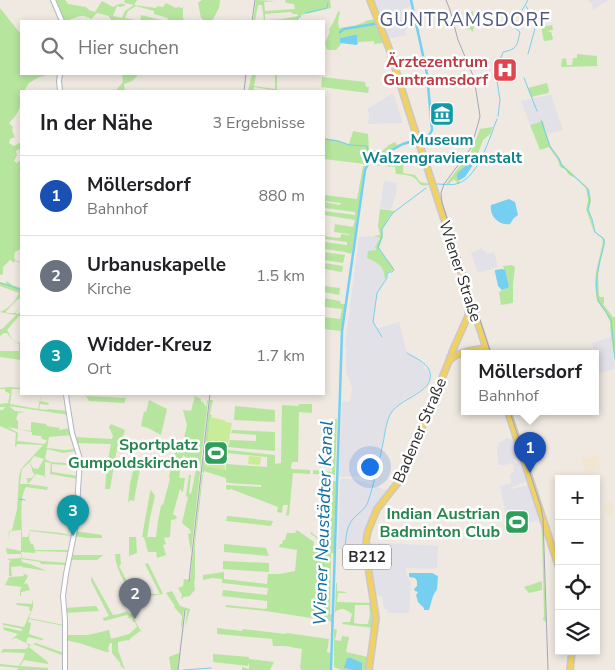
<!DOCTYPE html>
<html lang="de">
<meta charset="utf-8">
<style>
body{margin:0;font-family:"Nunito Sans",sans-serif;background:#f6f6f6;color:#202124}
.controls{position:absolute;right:15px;bottom:15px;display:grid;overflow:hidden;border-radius:0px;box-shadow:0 2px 8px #0003}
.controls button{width:45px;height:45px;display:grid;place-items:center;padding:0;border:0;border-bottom:1px solid #e0e0e0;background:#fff;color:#202124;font:25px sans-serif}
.you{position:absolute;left:369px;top:466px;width:18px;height:18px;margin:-12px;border:4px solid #fff;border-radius:50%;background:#1a73e8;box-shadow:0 0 0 8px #1a73e833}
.badge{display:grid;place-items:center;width:32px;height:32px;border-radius:50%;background:#111827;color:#fff;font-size:16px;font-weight:700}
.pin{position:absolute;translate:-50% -41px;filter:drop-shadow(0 1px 2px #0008)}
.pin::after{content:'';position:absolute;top:26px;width:18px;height:15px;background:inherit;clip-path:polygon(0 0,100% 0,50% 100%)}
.popup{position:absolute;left:461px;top:350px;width:138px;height:65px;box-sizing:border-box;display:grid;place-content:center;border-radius:0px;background:#fff;filter:drop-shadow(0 1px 4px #0005);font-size:16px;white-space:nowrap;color:#757577}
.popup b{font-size:19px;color:#202124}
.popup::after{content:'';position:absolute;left:50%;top:100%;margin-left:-10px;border:10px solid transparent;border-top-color:#fff}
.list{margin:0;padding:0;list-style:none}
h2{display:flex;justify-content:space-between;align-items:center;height:65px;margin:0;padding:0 20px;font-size:21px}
h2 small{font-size:16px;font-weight:400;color:#757577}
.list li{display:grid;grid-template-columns:32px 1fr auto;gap:15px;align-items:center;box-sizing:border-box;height:80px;padding:0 20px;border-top:1px solid #e0e0e0}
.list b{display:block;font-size:19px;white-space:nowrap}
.list p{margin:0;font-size:16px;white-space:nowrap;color:#757577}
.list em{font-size:16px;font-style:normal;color:#757577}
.icon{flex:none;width:28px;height:28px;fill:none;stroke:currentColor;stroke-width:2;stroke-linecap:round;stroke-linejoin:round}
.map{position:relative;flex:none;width:615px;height:670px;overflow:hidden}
.search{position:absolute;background:#fff;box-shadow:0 2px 8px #0003;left:20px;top:20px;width:305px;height:55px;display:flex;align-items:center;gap:12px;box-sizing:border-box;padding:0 18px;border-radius:0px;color:#757577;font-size:19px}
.panel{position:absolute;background:#fff;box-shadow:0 2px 8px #0003;left:20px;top:90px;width:305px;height:305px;border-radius:0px}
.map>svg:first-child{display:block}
.industrial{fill:#e3e1e8}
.education{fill:#f0e6d1}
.green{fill:#b6e59e;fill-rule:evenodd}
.pitch{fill:#c9ec9a}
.water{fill:#75cff0}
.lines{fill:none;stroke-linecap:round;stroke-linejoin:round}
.stream{stroke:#75cff0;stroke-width:1}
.canal{stroke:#75cff0;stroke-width:2.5}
.secondary-casing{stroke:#b4b7c1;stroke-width:6}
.primary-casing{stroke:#c9c9c9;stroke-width:8}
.secondary{stroke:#fff;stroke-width:4}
.primary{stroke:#f2d163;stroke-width:5}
.tram{stroke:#a3a6b8;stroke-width:1}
.rail{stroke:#a3a6b8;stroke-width:1}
.labels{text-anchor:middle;stroke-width:5;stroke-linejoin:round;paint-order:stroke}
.shield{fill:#fff;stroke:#6d6d6d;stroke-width:1}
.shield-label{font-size:15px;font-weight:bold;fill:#2e2e2e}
.health-label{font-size:16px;font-weight:bold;fill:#be3a42;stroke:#fff;text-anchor:end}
.culture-label{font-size:16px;font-weight:bold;fill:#0d838f;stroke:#fff}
.street-label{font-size:16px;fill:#2e2e2e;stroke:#fff}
.leisure-label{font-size:16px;font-weight:bold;fill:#27864d;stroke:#fff;text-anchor:end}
.water-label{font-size:18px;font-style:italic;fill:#0d6fa3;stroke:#fff}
.quarter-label{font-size:19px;letter-spacing:1px;fill:#4d5680;stroke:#fff}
</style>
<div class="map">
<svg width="615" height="670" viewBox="0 0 615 670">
<rect width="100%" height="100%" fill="#efe9e1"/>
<!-- industrial -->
<g class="industrial">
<polygon points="372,0 410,0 411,6 403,9 407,30 405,31 406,35 387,39 382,22"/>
<polygon points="588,0 609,0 593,10 592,4"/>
<polygon points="393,93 403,123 368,124 369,113 367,109"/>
<polygon points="549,95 551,95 554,104 563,130 548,134 543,121 530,125 521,101"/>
<polygon points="384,181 397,183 396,194 391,210 380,208"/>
<polygon points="374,236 380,238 375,247 376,251 367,258 381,266 385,271 385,280 377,294 373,321 376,329 399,322 407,353 418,359 425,366 424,368 427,369 428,371 430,377 426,387 402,401 403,401 391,412 387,422 373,482 361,478 360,476 339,477 340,443 342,401 350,402 352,388 346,372 346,353 347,351 345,345 359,237"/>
<polygon points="482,248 483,251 486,251 487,254 494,252 498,267 478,273 471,253"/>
<polygon points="611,337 615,369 600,373 592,343"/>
<polygon points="507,438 514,439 519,453 514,460 516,464 522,462 528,481 512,487 512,489 527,485 528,483 541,520 515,525 513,519 507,520 500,486 511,483 510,474 514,472 513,465 510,463 505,465 498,465 497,448 499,443"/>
<polygon points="340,479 355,479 389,491 374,511 363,547 344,549 338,549"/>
<polygon points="369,542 438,546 437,568 432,569 406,568 407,576 411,583 409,613 387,613 387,609 384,609 382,596 373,595 367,544"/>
</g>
<!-- education -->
<g class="education">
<polygon points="597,455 599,459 600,470 585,472 581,459"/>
<polygon points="611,501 613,506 614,511 614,513 608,518 603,505"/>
</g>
<!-- green -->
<g class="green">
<path d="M 54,0 L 65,0 L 68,4 L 86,7 L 89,10 L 95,12 L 102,1 L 113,7 C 117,5 121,2 126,5 L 121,7 L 117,6 L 113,16 L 122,18 L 125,11 L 134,5 L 125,3 L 124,2 L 125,0 L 137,0 L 134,5 L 156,8 L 157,6 L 163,7 L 166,3 L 176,8 L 178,7 L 182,8 L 185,7 L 183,8 L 183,19 L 188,21 L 167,21 L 168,18 L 154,14 L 154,11 L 136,6 L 128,11 L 125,18 L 140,21 L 141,15 L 165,21 L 110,21 L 111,18 L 109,18 L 109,16 L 97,13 L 91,19 C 80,12 76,19 64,21 Z"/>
<polygon points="202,0 220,0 219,8 212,21 202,21 202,18 201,18 198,3"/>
<path d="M 256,0 L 275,1 L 264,2 L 265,11 L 295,9 L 294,4 L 286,3 L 285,0 L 330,0 L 331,8 L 301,15 L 298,18 L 298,21 L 264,21 L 262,5 L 258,5 L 255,21 L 253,21 ZM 291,12 L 293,14 L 297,14 L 298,16 L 282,19 L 265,20 L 265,14 Z"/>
<path d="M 0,8 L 19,32 L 21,32 L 21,74 L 51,74 L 39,77 L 29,83 L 24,91 L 21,91 L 21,93 L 19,96 L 21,97 C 21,109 17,115 9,123 L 13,127 L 12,130 L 15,137 L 10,139 L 9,143 L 14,146 L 21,142 L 21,148 L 16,151 L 17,155 L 14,161 L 17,163 L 21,160 L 21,224 L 20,226 L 21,231 L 21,249 L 15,252 L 14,256 L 15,260 L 21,262 L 21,263 L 15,261 L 13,263 L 12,261 L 10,260 L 3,267 L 3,274 L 0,275 Z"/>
<polygon points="340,11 338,22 339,28 354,26 365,22 365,21 376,19 383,43 374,44 374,41 359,42 357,45 357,35 354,35 340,38 341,44 336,50 328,50 326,48 325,42 330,32 329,30 334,21 338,12"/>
<polygon points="473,11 473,14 476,17 473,32 470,29 467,30 464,18 465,15"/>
<polygon points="552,25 553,30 547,31 551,32 553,38 552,40 544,41 542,32 543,32 542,32 541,27"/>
<polygon points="577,54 597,56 597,65 598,66 561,67 562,59 566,58 567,65 572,65 573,58 577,58"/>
<polygon points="122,74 139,74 132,81 124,84 125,91 117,91 117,89 123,82"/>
<polygon points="252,74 256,74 254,86 275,89 275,74 277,74 277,91 254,87 253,91 248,91"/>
<polygon points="322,77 365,82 366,87 369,87 368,93 321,87"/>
<polygon points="547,83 549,91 548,93 531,97 528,88"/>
<path d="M 543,121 L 550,145 L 560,159 L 562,164 L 589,189 L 591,200 L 589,209 L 594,230 C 597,235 603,235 605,241 L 598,274 L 599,295 L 600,297 L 604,297 L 604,303 L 603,304 L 613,317 L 615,317 L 615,363 L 611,337 L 610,322 L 606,313 L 597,301 L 596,294 L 595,284 L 596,272 L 603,242 L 602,238 L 594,232 L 586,209 L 588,200 L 586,188 L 576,178 L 569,175 L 565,169 L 560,167 L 558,160 L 549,147 L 540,150 L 530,125 Z"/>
<polygon points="493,127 490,134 483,140 476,159 473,160 470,159 457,177 460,183 458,184 454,179 449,184 446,184 471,152 480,129"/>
<path d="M 353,131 L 368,134 L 369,150 L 382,151 L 389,145 L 395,142 L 397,145 L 416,138 L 417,139 C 407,141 398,148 389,150 L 369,161 L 365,164 L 324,159 L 324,138 L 337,140 L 349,144 Z"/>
<path d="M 400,154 L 404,155 L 403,173 L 415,175 L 420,182 L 431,184 C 418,189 420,181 413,177 C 409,175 400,174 396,174 L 395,167 L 373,165 L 374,164 L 399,165 Z"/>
<polygon points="363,166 365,166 352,252 351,254 345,252 324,249 324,242 347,245 347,242 324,239 324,236 338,238 341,237 341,234 349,235 349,234 334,232 335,224 353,227 355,220 324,215 324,211 355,215 355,212 324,208 324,202 340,205 341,203 324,201 324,195 357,199"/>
<path d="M 380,209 L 395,211 L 389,217 L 384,226 L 382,230 L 383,237 L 379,248 L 381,252 L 393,267 L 393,270 L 388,272 L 385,280 C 384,265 379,264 367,258 L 368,251 L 376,250 L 375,247 L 380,238 L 374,236 L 380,235 L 378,226 Z"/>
<polygon points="324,252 345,255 343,263 324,260"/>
<polygon points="324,263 343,266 342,272 324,269"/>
<polygon points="512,265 515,267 513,284 513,303 501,305 499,292 509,286 503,266"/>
<path d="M 7,281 L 12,285 L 21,288 L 21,299 L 18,299 L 6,311 L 7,313 L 14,313 L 21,307 L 15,313 L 18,314 L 21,311 L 21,317 L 19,316 L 7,330 L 13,341 L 19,343 L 21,339 L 21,360 L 0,357 L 0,351 L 19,351 L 19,344 L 13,341 L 7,333 L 4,333 L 0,336 L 0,329 L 2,329 L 16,315 L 0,312 C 8,309 16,301 19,293 L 0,286 L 0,282 L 6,284 Z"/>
<polygon points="324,286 340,288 339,295 324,292"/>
<polygon points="324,298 340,301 341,304 345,304 341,331 324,329 324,317 340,319 342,309 324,307"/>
<path d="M 10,387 L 21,388 L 21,389 L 12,389 L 10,404 L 38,409 L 41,394 L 40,401 L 49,403 L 48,405 L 40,404 L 39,409 L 47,410 L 48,409 L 68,411 L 69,415 L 9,406 L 15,411 L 25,412 L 18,413 L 16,419 L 18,421 L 18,429 L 31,431 L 31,422 L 46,424 L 47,426 L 60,428 L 59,430 L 71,428 L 72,435 L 49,437 L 47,448 L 64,450 L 76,449 L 77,451 L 63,453 L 47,449 L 45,459 L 51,462 L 79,464 L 79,466 L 52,464 L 52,472 L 78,476 L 78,479 L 50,474 L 51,463 L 45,462 L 45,476 L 46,479 L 44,476 L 36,474 L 28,484 L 48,487 L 47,490 L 26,487 C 19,498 22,523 22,537 L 28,537 L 30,530 L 61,533 L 73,536 L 30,531 L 29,538 L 31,544 L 33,544 L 35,550 L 71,550 L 70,552 L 35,551 L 35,553 L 21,552 L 22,558 L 42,561 L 68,563 L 67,565 L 41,564 L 40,562 L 21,559 L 22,562 L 30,564 L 47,571 L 22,567 L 24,574 L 27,575 L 28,576 L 24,584 L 27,583 L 30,590 L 21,592 L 21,596 L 20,596 L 20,590 L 22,587 L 5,585 L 9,577 L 24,576 L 22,566 L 11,567 L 12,576 L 9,576 L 9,563 L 11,561 L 7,559 L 21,558 L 21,554 L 7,554 L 6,548 L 21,551 L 21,530 L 10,531 L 8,539 L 9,531 L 12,530 L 17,509 L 19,477 L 21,469 L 43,445 L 17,444 L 16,447 L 15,446 L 16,433 L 0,426 L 0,410 L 3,410 L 5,407 L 0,407 L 0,404 L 8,403 L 10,394 L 5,391 L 5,389 L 0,389 L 0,388 ZM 8,427 L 32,432 L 32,435 L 41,436 L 42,439 L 46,440 L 47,441 L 44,444 L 17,441 L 18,433 ZM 34,456 L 44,459 L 38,469 L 33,468 L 30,462 ZM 30,462 L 33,473 L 35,474 L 32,478 L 26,478 L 27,479 L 28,484 L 20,484 L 22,469 Z"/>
<polygon points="86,396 126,398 124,403 89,401"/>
<polygon points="195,396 201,399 201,402 203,402 206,407 207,400 208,401 200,469 199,467 200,465 197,464 198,471 200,472 191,552 188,534 191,533 189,528 188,528 182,523 188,497 186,496 189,475 191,475 189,493 191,494 197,465 183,455 179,477 181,478 185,478 183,492 181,491 181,489 180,489 173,514 177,517 176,519 171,520 170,537 164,538 166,544 163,545 166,555 157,558 156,552 148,552 144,537 142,537 150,492 151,490 155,496 150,518 147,537 156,537 158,521 161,506 162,504 163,505 170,479 169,477 176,449 176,448 181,451 187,425 183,410 191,411"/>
<polygon points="149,400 167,409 161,435 148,428 141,426 144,411 146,412"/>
<polygon points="210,400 213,400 210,414 212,416 210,418 206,466 226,470 226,464 267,467 267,457 227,453 228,450 275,455 275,464 281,463 282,405 298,406 299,404 312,404 312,413 299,412 298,462 292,462 291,468 292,469 310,470 310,474 293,473 289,515 286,516 288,505 283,505 282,513 277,512 278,507 231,489 229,490 226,489 226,485 261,487 261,485 229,483 226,482 226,478 204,471 204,473 202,472"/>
<polygon points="235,406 275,410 275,422 234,420"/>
<polygon points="335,419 337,419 335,475 313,474 313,470 332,472"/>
<polygon points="111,424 125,430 121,443 118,443 110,489 105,489 107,465 111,444 75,443 74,437 112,439 113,436 109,427"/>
<polygon points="232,430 275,432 275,451 228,447 230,440 256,441 256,435 231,433"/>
<polygon points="135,463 140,472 139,474 134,501 130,500 129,502 128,502 130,484"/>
<polygon points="202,474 203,475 195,543 195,581 194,581 195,590 192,593 190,596 184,597 181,599 182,595 178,588 183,586 184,579 190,580"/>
<polygon points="333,481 336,481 334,545 334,553 331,553 330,621 266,611 225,607 226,605 265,609 267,608 267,601 222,596 223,590 267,595 268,588 222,583 222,579 212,578 203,580 203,575 224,572 224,579 267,584 268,574 280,574 295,571 297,550 279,547 280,544 282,544 283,540 285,540 287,533 295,533 297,530 314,542 313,552 323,552 324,543 311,534 310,531 314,535 329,542"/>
<polygon points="227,516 228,516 273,521 271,526 226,521"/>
<polygon points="541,521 543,526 546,622 543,620 544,615 542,535 541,523 539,522"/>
<polygon points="75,531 102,535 102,538 87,538 74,536"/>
<polygon points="129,537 136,537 137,553 129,556"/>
<polygon points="224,544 266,548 269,556 224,552"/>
<path d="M 115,554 L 120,554 L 121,564 L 119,566 L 136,598 L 151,593 L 154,594 L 160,594 L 145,564 L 148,563 L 163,594 L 150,596 L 138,601 C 138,605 134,614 134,617 C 135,621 139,628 142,632 L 140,631 L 131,638 L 128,641 L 128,640 L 118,642 L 118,650 L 125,670 L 120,665 L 121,664 L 112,653 L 112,643 L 110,643 L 108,648 L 109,652 L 106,652 L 79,643 L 65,640 L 65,635 L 88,635 L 109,630 L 111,639 L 129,634 L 137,627 L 135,622 L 133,622 L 132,617 L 127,619 L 129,616 L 127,615 L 104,621 L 103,618 L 109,616 L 91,581 L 91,576 L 113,615 L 119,614 L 127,611 L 130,614 L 133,613 L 136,607 L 133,600 L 134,598 C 126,584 116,571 115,554 Z"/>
<polygon points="71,555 103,555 97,560 70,560"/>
<polygon points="223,561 269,563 269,572 223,569"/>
<polygon points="542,581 542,590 529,593 524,587"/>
<path d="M 336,583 L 337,583 L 337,591 L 346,592 L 346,593 L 338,593 L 337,602 L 372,603 L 374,624 L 373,628 L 342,624 L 343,622 L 350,622 L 352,614 C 345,609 342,607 335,612 ZM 355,605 L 369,605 L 370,614 L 368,624 L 359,624 L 354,623 Z"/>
<polygon points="172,591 180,606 190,609 185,628 187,610 184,610 182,627 181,627 182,616 174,607 175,606 166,593"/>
<polygon points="33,599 33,607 29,618 64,625 64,626 29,619 28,622 31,623 29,634 44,639 41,640 28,637 26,643 31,645 29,647 30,648 48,662 48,664 24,660 20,666 48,668 48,670 17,670 18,668 0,666 0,664 19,666 23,659 25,653 1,652 0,654 3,649 26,649 29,646 26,643 16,638 11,640 18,634 4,630 3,627 21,631 23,629 3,625 2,623 24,627 31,611 29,610 30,607 17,605 16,603 32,604"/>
<polygon points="96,606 99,611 64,613 64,608"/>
<polygon points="217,628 242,631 243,629 285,634 287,633 329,639 327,652 331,653 330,670 302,670 300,668 302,649 285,646 273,646 272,639 217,634"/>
<polygon points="334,629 337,630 335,640 341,641 342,636 349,637 346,652 368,657 367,670 344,668 353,670 341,670 334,667"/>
<polygon points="181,630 178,670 171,670 169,657 179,653"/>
<polygon points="36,643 64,653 64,656 33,644"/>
<polygon points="213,654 249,657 249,659 274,662 270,670 240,670 242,670 242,667 249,669 249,662 248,666 213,662"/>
</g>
<!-- pitch -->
<g class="pitch">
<polygon points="210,417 224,420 226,422 232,423 225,462 225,470 205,466"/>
<polygon points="249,456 261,457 260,465 248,464"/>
</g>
<!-- water -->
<g class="water">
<polygon points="357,35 357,45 340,43 340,38 354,35"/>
<polygon points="470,159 475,162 465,177 460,180 458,180 457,177 457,174 467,164"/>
<path d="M 509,199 L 515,202 L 518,215 L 514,218 L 510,224 C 500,226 489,217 491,205 Z"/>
<polygon points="502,269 505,270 509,286 508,288 504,289 502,290 498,286 495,272 495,270"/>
<polygon points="409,573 432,573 438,576 437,589 433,596 429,610 424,610 424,608 418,602 416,595 418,592 415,591 414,589 417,586 417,581 415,578 409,577"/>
<polygon points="347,658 351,658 362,663 362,670 353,670 344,668"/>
</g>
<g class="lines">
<!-- stream -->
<g class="stream">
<polyline points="526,6 536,25 528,54"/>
<polyline points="306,13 327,8 328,3"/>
<polyline points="297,21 298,18 301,16"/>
<path d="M 500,60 L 503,52 C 518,49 517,45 520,32 L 512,25 L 513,21 L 511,19 L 513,16 L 521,12 L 528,0"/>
<polyline points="495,68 500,100 498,116"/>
<polyline points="524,78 537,111"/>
<path d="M 541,120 L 550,147 L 559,159 L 562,166 L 585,186 L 588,190 L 590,201 L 588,210 L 592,219 L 595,232 L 604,239 L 604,245 C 599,263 594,280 598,300 L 611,320 L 615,358"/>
<polyline points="324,139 338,141 349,145 367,146 370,158 364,164"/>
<polyline points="366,165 367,166"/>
<path d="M 436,184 C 444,184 452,186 459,183 C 479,176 490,136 497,119"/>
<path d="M 0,283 C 8,284 14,288 21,290"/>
<polyline points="382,337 373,322 377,293 387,278 387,274 389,272 392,272 394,270 378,247 382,236 382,229 390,217 394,212 426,188"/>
<polyline points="19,499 25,500"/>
<path d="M 345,548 C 346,538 346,527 353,519 C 358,513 365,510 368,502 C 374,483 379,463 383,443 C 385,434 386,421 391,413 C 400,399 428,393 430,379 C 433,365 417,359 407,353"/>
<polyline points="332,623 331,621 331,615 333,613"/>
<polyline points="183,670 211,668"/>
</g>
<!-- canal -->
<g class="canal">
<polyline points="340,32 344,29 374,24"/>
<polyline points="331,670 342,331 365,170 367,166 370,162 403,144 426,137 430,134 432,130 427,74 411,0"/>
</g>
<defs>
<g id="secondary">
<polyline points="53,0 62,21"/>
<polyline points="60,74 59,81 60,91"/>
<polyline points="65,670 65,620 63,596 66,574 77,520 78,490 80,459 72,433 67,402 66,394"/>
</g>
<g id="primary">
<polyline points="370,0 390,51 408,109 488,354"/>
<polyline points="452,352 468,316 470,304"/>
<path d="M 449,361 C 458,351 474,350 486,348"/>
<polyline points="508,412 559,568"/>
<polyline points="369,670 376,618 369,573 366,541 368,531 377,509 400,480 449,361 450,357"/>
<polyline points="570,670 572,651"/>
</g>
</defs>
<!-- secondary casing -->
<use href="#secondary" class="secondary-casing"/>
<!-- primary casing -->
<use href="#primary" class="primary-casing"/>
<!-- secondary -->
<use href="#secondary" class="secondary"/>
<!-- primary -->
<use href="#primary" class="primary"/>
<!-- tram -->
<g class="tram">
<polyline points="446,0 450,10 458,40 474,78 480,116 478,124 471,148 444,184 441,193 442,203 491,354"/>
<polyline points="510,412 541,507 543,518 548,670"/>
</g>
<!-- rail -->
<g class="rail">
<polyline points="252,21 255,0"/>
<polyline points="244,91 246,74"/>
<polyline points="189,581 210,394"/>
<polyline points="178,670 185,610"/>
</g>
</g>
<!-- icons -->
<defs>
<symbol id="hospital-square" viewBox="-11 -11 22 22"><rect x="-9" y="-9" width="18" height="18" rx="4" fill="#e0444e" stroke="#fff"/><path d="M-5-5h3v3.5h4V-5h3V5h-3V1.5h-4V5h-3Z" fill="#fff"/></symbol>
<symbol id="museum-square" viewBox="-11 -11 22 22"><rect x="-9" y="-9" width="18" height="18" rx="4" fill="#0f9aa8" stroke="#fff"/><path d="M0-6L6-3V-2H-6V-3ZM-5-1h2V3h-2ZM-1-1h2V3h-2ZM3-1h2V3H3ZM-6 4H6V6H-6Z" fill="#fff"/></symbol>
<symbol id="stadium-square" viewBox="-11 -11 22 22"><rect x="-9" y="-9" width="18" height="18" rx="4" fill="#2e9e5b" stroke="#fff"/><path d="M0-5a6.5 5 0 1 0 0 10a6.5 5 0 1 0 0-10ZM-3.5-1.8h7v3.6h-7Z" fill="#fff"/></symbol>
</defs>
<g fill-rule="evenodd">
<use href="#hospital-square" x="491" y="56" width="28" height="28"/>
<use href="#museum-square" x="428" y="100" width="28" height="28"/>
<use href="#stadium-square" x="202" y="439" width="28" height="28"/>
<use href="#stadium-square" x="503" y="508" width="28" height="28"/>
</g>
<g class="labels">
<!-- shield labels -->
<rect class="shield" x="343" y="544.5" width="48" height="25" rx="4"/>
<g class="shield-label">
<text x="367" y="562">B212</text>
</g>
<!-- health labels -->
<g class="health-label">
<text x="488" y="67">Ärztezentrum<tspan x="488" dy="18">Guntramsdorf</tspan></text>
</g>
<!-- culture labels -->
<g class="culture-label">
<text x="442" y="145">Museum<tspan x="442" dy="18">Walzengravieranstalt</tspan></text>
</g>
<!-- street labels -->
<g class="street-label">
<text transform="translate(461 271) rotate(72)" y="6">Wiener Straße</text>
<text transform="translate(419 430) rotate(-67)" y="6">Badener Straße</text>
</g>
<!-- leisure labels -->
<g class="leisure-label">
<text x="198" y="450">Sportplatz<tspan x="198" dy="18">Gumpoldskirchen</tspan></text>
<text x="500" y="519">Indian Austrian<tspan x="500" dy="18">Badminton Club</tspan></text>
</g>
<!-- water labels -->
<g class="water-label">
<text transform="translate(323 523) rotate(-88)" y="6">Wiener Neustädter Kanal</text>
</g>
<!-- quarter labels -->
<g class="quarter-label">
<text x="465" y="26">GUNTRAMSDORF</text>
</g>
</g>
</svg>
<div class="controls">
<button>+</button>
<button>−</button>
<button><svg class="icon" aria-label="locate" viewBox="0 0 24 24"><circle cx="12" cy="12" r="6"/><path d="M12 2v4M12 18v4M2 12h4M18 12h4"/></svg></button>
<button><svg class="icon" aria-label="layers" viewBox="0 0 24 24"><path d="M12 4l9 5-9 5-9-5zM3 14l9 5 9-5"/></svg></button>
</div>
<div class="you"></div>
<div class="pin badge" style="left:530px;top:473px;background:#1a4fb4">1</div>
<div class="popup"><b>Möllersdorf</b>Bahnhof</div>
<div class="pin badge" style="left:135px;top:619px;background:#6b7280">2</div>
<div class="pin badge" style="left:73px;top:536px;background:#0f9aa8">3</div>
<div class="search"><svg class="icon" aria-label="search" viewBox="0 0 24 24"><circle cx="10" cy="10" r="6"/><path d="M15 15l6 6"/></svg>Hier suchen</div>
<section class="panel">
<h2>In der Nähe<small>3 Ergebnisse</small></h2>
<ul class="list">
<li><span class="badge" style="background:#1a4fb4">1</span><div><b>Möllersdorf</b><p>Bahnhof</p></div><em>880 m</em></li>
<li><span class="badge" style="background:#6b7280">2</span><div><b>Urbanuskapelle</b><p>Kirche</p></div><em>1.5 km</em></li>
<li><span class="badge" style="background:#0f9aa8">3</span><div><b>Widder-Kreuz</b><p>Ort</p></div><em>1.7 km</em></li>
</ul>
</section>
</div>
